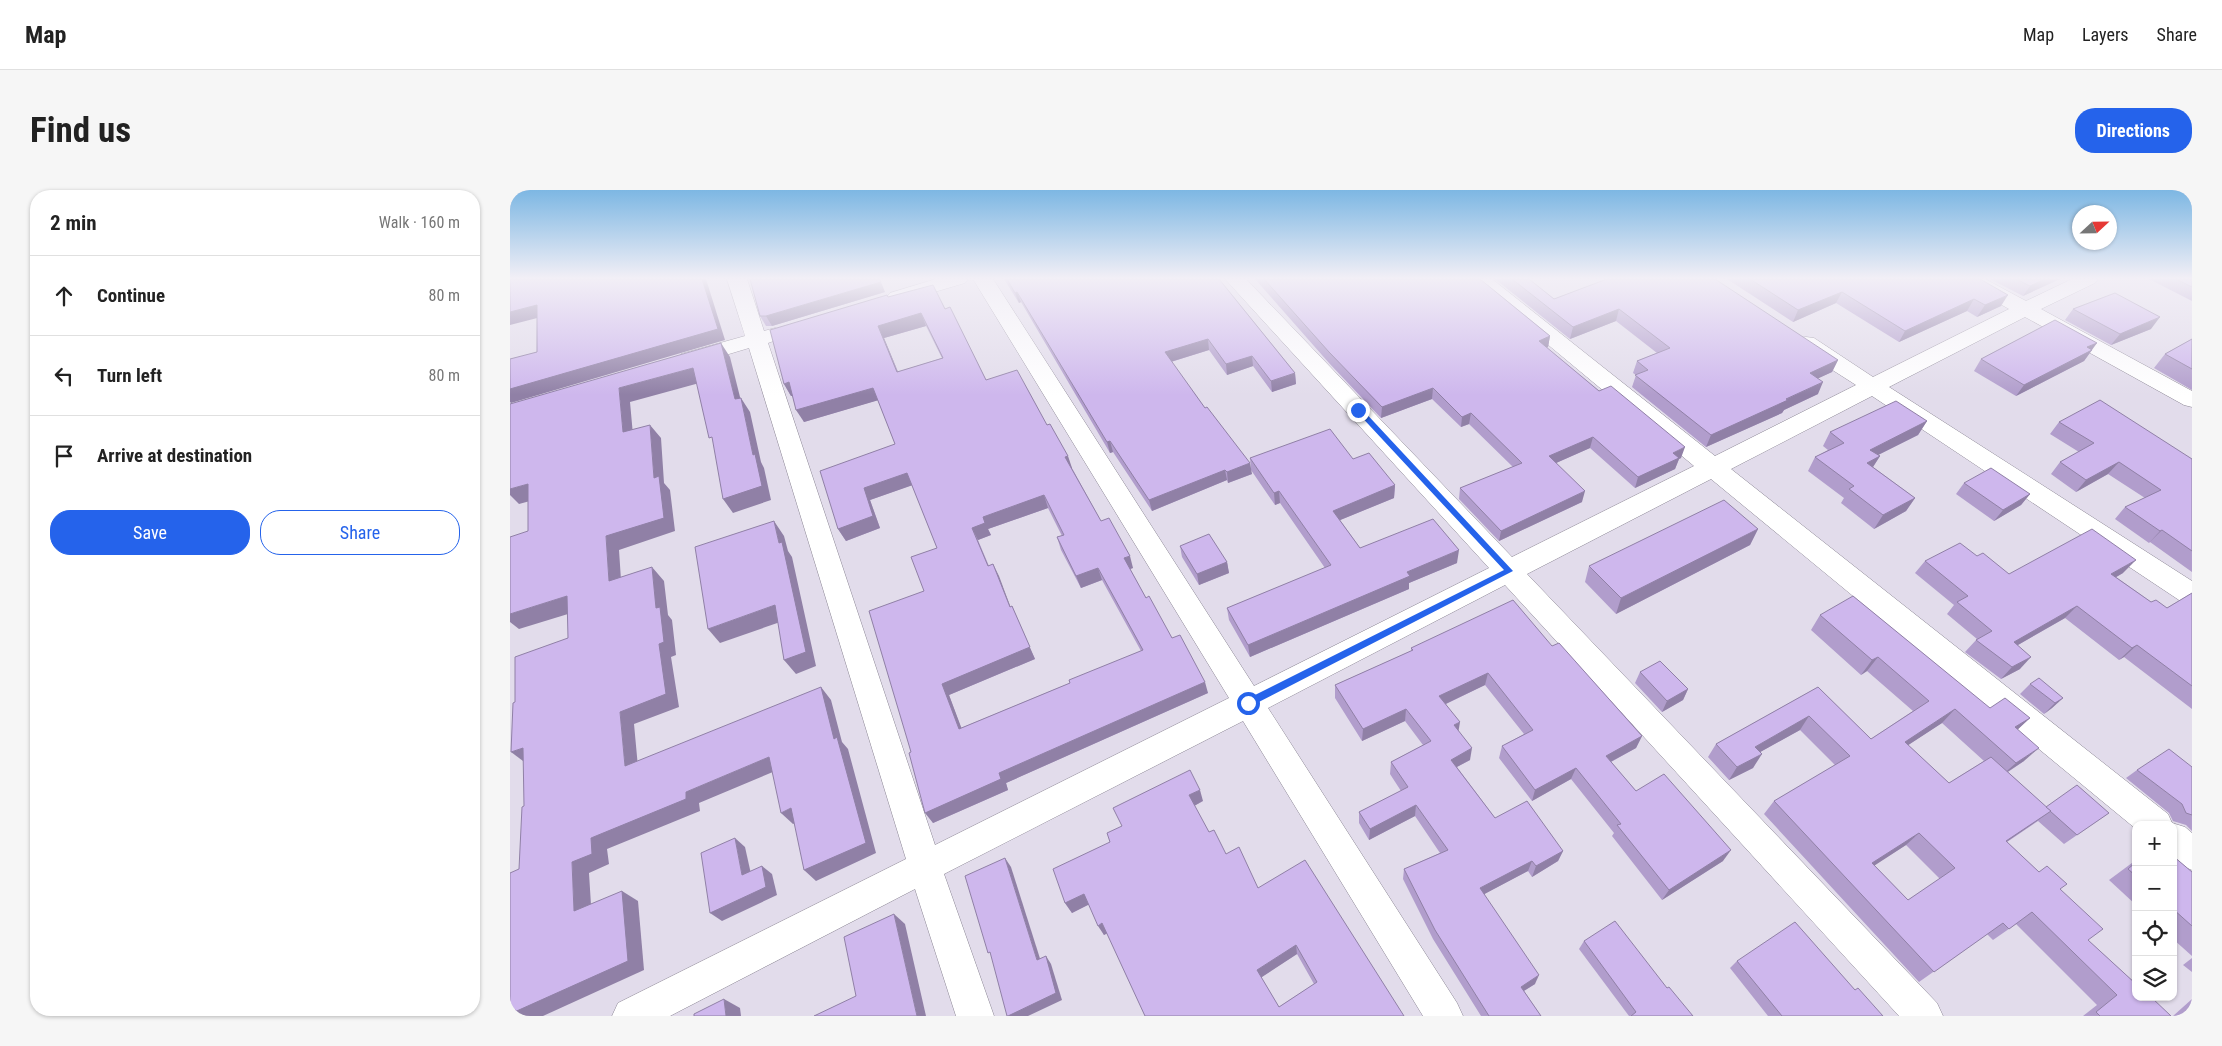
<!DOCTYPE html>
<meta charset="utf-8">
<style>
body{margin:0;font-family:"Roboto Condensed",sans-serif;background:#f6f6f6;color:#222}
.controls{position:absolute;right:15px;bottom:15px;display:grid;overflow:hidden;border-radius:10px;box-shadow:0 1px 4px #0004}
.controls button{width:45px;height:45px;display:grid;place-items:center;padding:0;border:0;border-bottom:1px solid #e0e0e0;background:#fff;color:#222;font:25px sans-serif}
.compass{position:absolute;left:1562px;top:15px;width:45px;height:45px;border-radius:50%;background:#fff;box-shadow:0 1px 4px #0004;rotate:68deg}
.stop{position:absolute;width:15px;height:15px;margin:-11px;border:4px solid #2563eb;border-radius:50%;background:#fff}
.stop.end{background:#2563eb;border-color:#fff;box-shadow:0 1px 5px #0008}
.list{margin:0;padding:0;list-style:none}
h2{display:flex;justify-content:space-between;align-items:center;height:65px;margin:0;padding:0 20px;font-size:21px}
h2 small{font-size:16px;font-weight:400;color:#767676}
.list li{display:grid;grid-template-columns:32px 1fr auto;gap:15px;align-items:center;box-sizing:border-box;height:80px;padding:0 20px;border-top:1px solid #e0e0e0}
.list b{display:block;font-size:19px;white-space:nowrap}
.list em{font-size:16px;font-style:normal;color:#767676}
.actions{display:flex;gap:10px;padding:15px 20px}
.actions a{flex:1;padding:11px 0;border:1px solid #2563eb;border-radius:20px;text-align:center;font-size:18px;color:#2563eb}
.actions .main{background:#2563eb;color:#fff}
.icon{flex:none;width:28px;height:28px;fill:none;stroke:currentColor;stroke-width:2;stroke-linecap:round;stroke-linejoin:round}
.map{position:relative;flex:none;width:1682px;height:826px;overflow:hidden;border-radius:20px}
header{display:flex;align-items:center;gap:30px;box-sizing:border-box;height:70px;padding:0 25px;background:#fff;border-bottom:1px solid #e0e0e0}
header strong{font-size:24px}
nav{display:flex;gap:28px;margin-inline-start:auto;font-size:18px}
.intro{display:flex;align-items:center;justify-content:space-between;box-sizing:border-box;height:120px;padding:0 30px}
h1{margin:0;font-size:35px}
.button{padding:12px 22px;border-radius:20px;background:#2563eb;color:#fff;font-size:18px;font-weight:700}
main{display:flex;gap:30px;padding:0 30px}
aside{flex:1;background:#fff;border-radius:20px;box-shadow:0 1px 4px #0004}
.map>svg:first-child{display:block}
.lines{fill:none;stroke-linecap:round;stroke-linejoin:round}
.minor-casing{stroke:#8a8593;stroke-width:1}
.minor{fill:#fff;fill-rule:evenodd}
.wall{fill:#b19dcc;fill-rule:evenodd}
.shaded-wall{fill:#9080a6}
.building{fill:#ceb7ed;stroke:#9080a6;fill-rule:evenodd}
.route{fill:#2563eb}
</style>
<header>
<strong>Map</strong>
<nav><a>Map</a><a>Layers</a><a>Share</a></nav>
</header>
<div class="intro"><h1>Find us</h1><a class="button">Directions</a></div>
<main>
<aside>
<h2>2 min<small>Walk · 160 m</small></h2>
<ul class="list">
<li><svg class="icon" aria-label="ahead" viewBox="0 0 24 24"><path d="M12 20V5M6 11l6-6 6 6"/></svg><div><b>Continue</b></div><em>80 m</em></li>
<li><svg class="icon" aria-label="left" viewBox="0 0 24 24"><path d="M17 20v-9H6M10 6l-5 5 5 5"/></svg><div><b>Turn left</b></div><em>80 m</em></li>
<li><svg class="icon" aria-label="arrive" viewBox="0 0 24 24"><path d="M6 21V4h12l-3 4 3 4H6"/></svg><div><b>Arrive at destination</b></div></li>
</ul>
<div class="actions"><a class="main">Save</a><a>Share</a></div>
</aside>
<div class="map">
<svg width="1682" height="826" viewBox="0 0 1682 826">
<rect width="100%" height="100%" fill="#e2dceb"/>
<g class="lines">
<defs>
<g id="minor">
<polygon points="217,89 237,89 254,141 265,138 272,140 276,144 272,148 258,153 425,655 719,508 463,89 483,89 744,496 979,378 715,89 736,89 1002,367 1184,276 959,89 982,89 1205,266 1346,195 1288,158 1285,153 1288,148 1296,147 1304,148 1363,187 1499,119 1453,93 1450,89 1475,89 1516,111 1562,89 1588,89 1585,93 1531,119 1682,201 1682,217 1674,215 1515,127 1379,197 1682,391 1682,416 1672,412 1362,206 1221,279 1658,624 1662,633 1675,637 1682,643 1682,680 1670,675 1663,669 1663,635 1626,635 1626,639 1201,289 1017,384 1427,813 1433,826 1389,826 995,395 758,518 947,813 953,826 913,826 733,531 434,684 484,826 446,826 405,699 160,826 102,826 108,813 396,669 239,158 179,176 171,174 168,169 171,164 235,146"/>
<polygon points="426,89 458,89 455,93 387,113 380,111 377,107 380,103"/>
</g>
</defs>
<!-- minor casing -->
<use href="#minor" class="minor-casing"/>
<!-- minor -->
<use href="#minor" class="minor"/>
</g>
<!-- wall -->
<g class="wall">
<polygon points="494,89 711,89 710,90 785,183 786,194 762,202 743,176 717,185 699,160 661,172 742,284 718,293 717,290 642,321 603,262 600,263 511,112 509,113"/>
<polygon points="745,89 970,89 1040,146 1038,157 1037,158 1089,201 1171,268 1169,269 1165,279 1125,298 1080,258 1046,273 1072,312 989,351 949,309 950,298 1003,277 959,234 951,237 922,209 871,228 819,173"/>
<polygon points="985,89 1019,89 1044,109 1097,89 1328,170 1322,182 1308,188 1308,204 1274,220 1272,223 1196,257 1122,197 1126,185 1123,183 1127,171 1147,163 1106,131 1060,149"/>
<polygon points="1217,89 1470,89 1491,116 1467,127 1457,121 1389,152 1326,113 1283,132"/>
<polygon points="1480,89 1550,89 1513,106"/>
<polygon points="1639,89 1682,89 1682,111"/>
<polygon points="375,102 262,136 256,136 250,126"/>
<path d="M 378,107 L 435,119 L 476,190 L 537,235 L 562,278 L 591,331 L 623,378 L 620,379 L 636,408 L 698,503 L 496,593 L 498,600 L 423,633 L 401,562 L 414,401 L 427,358 L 402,295 L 360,310 L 370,338 L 336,351 L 328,339 L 385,254 L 368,210 L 294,232 L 283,206 L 281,206 L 274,194 ZM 416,136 L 432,168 L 388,182 L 374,148 ZM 538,318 L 552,346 L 547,347 L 551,360 L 571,398 L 592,390 L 631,461 L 560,493 L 451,538 L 439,505 L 525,469 L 500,417 L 483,374 L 479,376 L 468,350 L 481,345 L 478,339 Z"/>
<polygon points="1563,119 1641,139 1601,155 1555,130"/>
<polygon points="1682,149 1682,200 1644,178 1655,164"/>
<polygon points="1582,160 1574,171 1506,206 1464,181 1471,169"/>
<polygon points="1417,231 1408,245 1368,265 1370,266 1363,277 1405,308 1396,321 1364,339 1331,313 1334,308 1298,281 1305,267 1318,260 1313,256 1320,242"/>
<polygon points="1549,232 1682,269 1682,382 1640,352 1639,353 1605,329 1615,317 1635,308 1598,284 1566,302 1541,284 1550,272 1569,262 1540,244"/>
<polygon points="740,268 843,269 885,295 884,308 830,330 850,358 947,373 899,393 899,399 740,467 719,430 717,418 815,378 770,313 765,315 741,280"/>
<polygon points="1454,293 1520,304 1511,315 1484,331 1446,304"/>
<polygon points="1248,339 1240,355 1106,424 1075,392 1079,376"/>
<polygon points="670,356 717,372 719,383 689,395 672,367"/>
<polygon points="1467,366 1499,384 1613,383 1606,387 1641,412 1657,418 1682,403 1682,519 1614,467 1609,470 1555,428 1508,455 1510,479 1491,489 1455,462 1467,449 1437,424 1444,415 1405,383 1415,371"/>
<path d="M 1310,425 L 1480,518 L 1520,528 L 1508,539 L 1514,571 L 1498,582 L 1536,617 L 1599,623 L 1554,654 L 1528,631 L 1497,652 L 1529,682 L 1550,699 L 1578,750 L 1661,826 L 1573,826 L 1587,815 L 1506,734 L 1483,750 L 1477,744 L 1409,792 L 1254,624 L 1264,611 L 1325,575 L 1290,540 L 1250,562 L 1243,578 L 1219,590 L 1198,567 L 1206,554 L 1308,497 L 1361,549 L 1403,521 L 1357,481 L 1351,485 L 1301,440 ZM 1432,533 L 1474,571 L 1439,593 L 1398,555 ZM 1396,655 L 1430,689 L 1398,710 L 1364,675 Z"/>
<polygon points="1042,456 1132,546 1126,558 1101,572 1126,601 1213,671 1152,710 1102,646 1104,643 1061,589 1022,611 989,568 992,556 1014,544 975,495 936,514 948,540 960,570 947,577 985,628 1053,661 1048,671 1022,687 1018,681 974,704 1025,794 1014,801 1031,826 971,826 923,749 893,689 894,679 930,663 905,626 859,650 849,633 849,622 891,601 880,584 881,572 913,555 895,531 852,551 825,508 825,495 901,461 901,458"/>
<polygon points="1130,482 1178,499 1173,510 1152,522 1125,493"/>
<polygon points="1520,494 1553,508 1542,518 1534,524 1510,504"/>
<polygon points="1682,577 1682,641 1676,635 1663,631 1659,623 1616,588 1627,580"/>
<path d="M 693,611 L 684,616 L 699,642 L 716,664 L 748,698 L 894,826 L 635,826 L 597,743 L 594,745 L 579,714 L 562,723 L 555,713 L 600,652 ZM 787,764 L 804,794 L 769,817 L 751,787 Z"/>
<polygon points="1663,666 1682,682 1682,766 1663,749"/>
<polygon points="1626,670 1626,715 1599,690"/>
<polygon points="1074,751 1157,798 1183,826 1119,826 1069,759"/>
<polygon points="1682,768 1682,782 1673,775"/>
<polygon points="1227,771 1345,800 1373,826 1258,826 1220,778"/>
<polygon points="1682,809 1682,826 1663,826"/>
</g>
<!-- shaded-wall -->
<g class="shaded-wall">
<polygon points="192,89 196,89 215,150 1,213 0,212 0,199"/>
<polygon points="1535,89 1550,89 1513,106 1520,96"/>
<polygon points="371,92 375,102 262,136 256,126"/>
<polygon points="507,102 511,112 509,113 505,103"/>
<polygon points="1332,102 1326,113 1283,132 1288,120"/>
<polygon points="1498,105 1491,116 1467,127 1475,115"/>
<polygon points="1464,109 1457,121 1389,152 1395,141"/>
<polygon points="27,115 35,126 0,135 0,122"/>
<polygon points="1109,119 1106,131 1060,149 1063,137"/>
<polygon points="411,123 416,136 374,148 393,194 368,136"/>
<polygon points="1650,127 1641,139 1601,155 1610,144"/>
<polygon points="1040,146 1038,157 1027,161 1029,151"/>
<polygon points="698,149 699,160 657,173 655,162"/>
<polygon points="211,153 220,167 234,223 225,209"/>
<polygon points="1587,153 1574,171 1506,206 1514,195 1577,157"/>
<polygon points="742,166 743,176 717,185 716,174"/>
<polygon points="1328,170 1322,182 1294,195 1300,183"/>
<polygon points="183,178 193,192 120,212 124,256 113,242 109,198"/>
<polygon points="785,183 786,194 762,202 761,191"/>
<polygon points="279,192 286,205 281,206 274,194"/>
<polygon points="1313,192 1308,204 1274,220 1272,223 1196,257 1201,245"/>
<polygon points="363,198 369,210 294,232 286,220"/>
<polygon points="923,198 922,209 871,228 872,217"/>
<polygon points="231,208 240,222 251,272 254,278 261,310 223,323 213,309 243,265"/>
<polygon points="961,223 959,234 951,237 952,227"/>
<polygon points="1417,231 1408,245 1352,273 1360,260"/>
<polygon points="140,235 151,248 154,293 160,300 165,341 109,360 112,405 99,391 96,346 144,288"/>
<polygon points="1083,247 1080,258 1037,277 1039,266"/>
<polygon points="600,251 603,262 600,263 597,252"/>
<polygon points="1175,257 1171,268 1169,269 1165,279 1125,298 1128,287 1163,263"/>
<polygon points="558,266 562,278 559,279 555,267"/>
<polygon points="1370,266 1361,280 1357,273"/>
<polygon points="1609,272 1598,284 1566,302 1576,290"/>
<polygon points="740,273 742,284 718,293 717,282"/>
<polygon points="715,280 717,290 642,321 639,310"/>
<polygon points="397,283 403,295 360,310 370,338 336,351 328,339 354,298"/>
<polygon points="18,294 31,308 9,314 0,305 0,299"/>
<polygon points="885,295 884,308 823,333 823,321"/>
<polygon points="769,301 770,313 765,315 764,303"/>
<polygon points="1075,301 1072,312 989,351 991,341"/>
<polygon points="1520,304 1511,315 1484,331 1493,320"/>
<polygon points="534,305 538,318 478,339 481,345 468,350 462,338 473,327"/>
<polygon points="1405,308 1396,321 1364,339 1373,325"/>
<polygon points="264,331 274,346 278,361 282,367 306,476 286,484 274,470 269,353"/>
<polygon points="1248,339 1240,355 1106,424 1111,408"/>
<polygon points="1652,340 1639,353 1650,341"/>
<polygon points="949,360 947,373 899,393 899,399 740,467 738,455 897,382"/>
<polygon points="620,366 623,378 617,380 614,368"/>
<polygon points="1626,370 1613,383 1589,397 1601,384"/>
<polygon points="717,372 719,383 689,395 687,384"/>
<polygon points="483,374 489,386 505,429 500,417"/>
<polygon points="142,377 154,391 158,425 162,430 166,465 161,467 169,517 124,534 129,588 115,576 110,522 149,454"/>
<polygon points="588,378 592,390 571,398 566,386"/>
<polygon points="57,406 71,420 9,439 0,432 0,424"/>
<polygon points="265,415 276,430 210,453 198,439"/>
<polygon points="502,416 525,469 439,505 456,550 449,539 432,494"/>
<polygon points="1567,416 1555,428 1492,464 1504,452"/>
<polygon points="1627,455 1614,467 1609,470 1622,458"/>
<polygon points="1368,467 1357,481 1351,485 1362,470"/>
<polygon points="1521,467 1510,479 1491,489 1502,477"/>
<polygon points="978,483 975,495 927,518 929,506"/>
<polygon points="695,492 698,503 496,593 498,600 423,633 415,623 489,583"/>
<polygon points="311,497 321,510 332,552 338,559 366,663 306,691 294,680"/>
<polygon points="1178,499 1173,510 1152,522 1157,511"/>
<polygon points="1553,508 1542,518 1534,524 1545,513"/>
<polygon points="896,519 895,531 852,551 853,539"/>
<polygon points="1445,519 1432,533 1383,565 1395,552"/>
<polygon points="1299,526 1290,540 1236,570 1245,557"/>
<polygon points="1520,528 1505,542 1505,537"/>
<polygon points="950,532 948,544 944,535"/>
<polygon points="1132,546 1126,558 1091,577 1096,566"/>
<polygon points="13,558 17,574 1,562"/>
<polygon points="962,558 960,570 939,581 941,570"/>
<polygon points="1529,558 1514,571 1491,586 1506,573"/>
<polygon points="1252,564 1243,578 1219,590 1227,577"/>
<polygon points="259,567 270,579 189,613 190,621 97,659 99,674 79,683 82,731 64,721 62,672 81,648 176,602"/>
<polygon points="1066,578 1061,589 1022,611 1025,600"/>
<polygon points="690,600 693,611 682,617 679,605"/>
<polygon points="906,615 905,626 859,650 860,639"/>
<polygon points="281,618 293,630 283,634 271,623"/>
<polygon points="1541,621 1524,633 1480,663 1496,651"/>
<polygon points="1409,643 1396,655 1350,685 1362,673"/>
<polygon points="225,648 235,657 243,693 232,685"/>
<polygon points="1221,660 1213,671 1152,710 1159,700"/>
<polygon points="1053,661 1048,671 1022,687 1026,676"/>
<polygon points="495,668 501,677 533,778 527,770"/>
<polygon points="1022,671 1018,681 967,708 970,698"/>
<polygon points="252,676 262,684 267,705 212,731 200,723"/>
<polygon points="112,701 128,711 134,780 33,826 0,826 0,824"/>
<polygon points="574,704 580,714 562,723 555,713"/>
<polygon points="384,724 395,734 416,826 407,826"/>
<polygon points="592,733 598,743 594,745 588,736"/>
<polygon points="786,755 787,764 749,789 747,780"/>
<polygon points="536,766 541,774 552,810 518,826 498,826"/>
<polygon points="1029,785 1025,794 1007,805 1011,797"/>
<polygon points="214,809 230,818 231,826 216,826"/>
</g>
<!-- building -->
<g class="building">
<polygon points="0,89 192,89 208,139 0,199 0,169 27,162 27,115 0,122"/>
<polygon points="240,89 369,89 371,92 256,126 250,126"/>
<polygon points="497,89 709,89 785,183 761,191 742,166 716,174 698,149 655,162 695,218 697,217 740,273 717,282 715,280 639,310 600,251 597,252 507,102 505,103"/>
<polygon points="754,89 970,89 1040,146 1029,151 1089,201 1101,196 1175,257 1163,263 1169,268 1128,287 1083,247 1039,266 1075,301 991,341 950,298 1012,273 961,223 952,227 923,198 872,217 819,162"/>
<polygon points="1002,89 1019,89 1044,109 1097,89 1205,89 1328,170 1300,183 1313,192 1276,209 1278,210 1201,245 1125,185 1138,180 1127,171 1160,158 1109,119 1063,137"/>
<polygon points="1240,89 1470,89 1498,105 1475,115 1464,109 1395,141 1332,102 1288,120"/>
<polygon points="1506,89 1535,89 1520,96"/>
<polygon points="1666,89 1682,89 1682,97"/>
<path d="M 423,95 L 435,119 L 440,117 L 476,190 L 507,180 L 537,235 L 540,234 L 558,266 L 555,267 L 591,331 L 599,328 L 620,366 L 614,368 L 636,408 L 639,406 L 662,448 L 670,445 L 695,492 L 489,583 L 491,589 L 415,623 L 399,563 L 401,562 L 359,421 L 414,401 L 401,367 L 427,358 L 397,283 L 354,298 L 363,326 L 328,339 L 310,281 L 385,254 L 363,198 L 286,220 L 279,192 L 274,194 L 260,140 L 377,105 L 378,107 ZM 411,123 L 433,168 L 387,182 L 368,136 ZM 534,305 L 554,345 L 547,347 L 566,386 L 588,378 L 633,460 L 559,490 L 560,493 L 449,539 L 432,494 L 520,457 L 502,416 L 500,417 L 483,374 L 478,376 L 462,338 L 475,333 L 473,327 Z"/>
<polygon points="1605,103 1650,127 1610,144 1563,119"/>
<polygon points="1545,130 1587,153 1577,157 1582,160 1514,195 1471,169"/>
<polygon points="1682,149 1682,179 1655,164"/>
<polygon points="211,153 225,209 231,208 243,265 245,264 252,296 213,309 202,247 199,248 183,178 109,198 113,242 140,235 144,288 149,286 154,328 96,346 99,391 142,377 146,418 150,417 154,452 149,454 156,504 110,522 115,576 311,497 324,549 327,547 356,653 294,680 281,618 271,623 259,567 176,602 176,609 81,648 82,664 62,672 64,721 112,701 118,771 0,824 0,683 9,679 12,617 14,616 13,558 1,562 3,513 5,512 5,467 58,448 57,406 0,424 0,347 18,341 18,294 0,299 0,214"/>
<polygon points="1590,210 1682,269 1682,361 1652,340 1650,341 1615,317 1651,300 1609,272 1576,290 1550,272 1584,253 1549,232"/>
<polygon points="1386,211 1417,231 1360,260 1370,266 1357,273 1405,308 1373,325 1339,299 1344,296 1305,267 1334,253 1320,242"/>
<polygon points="820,239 843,269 859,263 885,295 823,321 850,358 923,329 949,360 897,382 900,386 738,455 717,418 821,375 769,301 764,303 740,268"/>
<polygon points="1481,278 1520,304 1493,320 1454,293"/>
<polygon points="1214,310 1248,339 1111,408 1079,376"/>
<polygon points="264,331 269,353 272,352 296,462 274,470 265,415 198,439 185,357"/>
<polygon points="1582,339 1626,370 1601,384 1641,412 1646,410 1657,418 1682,403 1682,496 1627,455 1622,458 1567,416 1504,452 1521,467 1502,477 1466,450 1482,441 1447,412 1458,406 1415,371 1450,353 1467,366 1473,363 1499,384"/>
<polygon points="699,344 717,372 687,384 670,356"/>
<path d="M 1343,406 L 1480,518 L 1495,508 L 1520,528 L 1505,537 L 1529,558 L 1506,573 L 1445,519 L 1395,552 L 1439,593 L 1481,567 L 1541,621 L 1496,651 L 1529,682 L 1537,676 L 1557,694 L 1550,699 L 1593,739 L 1578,750 L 1626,794 L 1626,807 L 1641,807 L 1661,826 L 1590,826 L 1586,822 L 1607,805 L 1522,722 L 1499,739 L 1493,733 L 1424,782 L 1264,611 L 1340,566 L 1299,526 L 1245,557 L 1252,564 L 1227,577 L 1206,554 L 1308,497 L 1361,549 L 1419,511 L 1368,467 L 1362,470 L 1310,425 ZM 1409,643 L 1445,678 L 1398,710 L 1362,673 Z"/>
<polygon points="1003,410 1042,456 1049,453 1132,546 1096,566 1126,601 1154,584 1221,660 1159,700 1107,635 1111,634 1066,578 1025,600 992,556 1023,540 978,483 929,506 950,532 944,535 962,558 941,570 985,628 1017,611 1053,661 1026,676 1022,671 970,698 1029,785 1011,797 1031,826 979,826 925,740 894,679 938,660 906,615 860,639 849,622 898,597 881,572 921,551 896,519 853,539 825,495 903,460 901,458"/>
<polygon points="1150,471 1178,499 1157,511 1130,482"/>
<polygon points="1529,488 1553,508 1545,513 1520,494"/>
<polygon points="1659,559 1682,577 1682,625 1676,623 1672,614 1627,580"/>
<path d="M 680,580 L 690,600 L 679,605 L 699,642 L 704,640 L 716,664 L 729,657 L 748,698 L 795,670 L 894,826 L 635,826 L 592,733 L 588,736 L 574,704 L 555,713 L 543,679 L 600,652 L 597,643 L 612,636 L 603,618 ZM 786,755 L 807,792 L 769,817 L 747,780 Z"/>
<polygon points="1567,595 1599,623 1567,645 1540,621 1541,621 1536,617"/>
<polygon points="225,648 232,685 252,676 256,697 200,723 191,663"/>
<polygon points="1663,666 1682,682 1682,736 1663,719"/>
<polygon points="495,668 527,770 536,766 546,803 498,826 497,826 480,762 478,763 455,686"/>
<polygon points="1626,672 1626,686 1618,679"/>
<polygon points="384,724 407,826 304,826 346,806 334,747"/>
<polygon points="1105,731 1157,798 1159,797 1183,826 1121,826 1126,822 1074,751"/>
<polygon points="1285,732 1345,800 1348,798 1373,826 1272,826 1227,771"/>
<polygon points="214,809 216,826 184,826 184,824"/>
<polygon points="1682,819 1682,826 1674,826"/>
</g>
<!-- sky -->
<linearGradient id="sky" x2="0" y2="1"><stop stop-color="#7db7e3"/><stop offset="0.43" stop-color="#f2eff6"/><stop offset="1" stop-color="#f2eff6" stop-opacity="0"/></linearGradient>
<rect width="1682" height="205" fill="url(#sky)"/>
<!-- route -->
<polygon class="route" points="846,218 851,218 1003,381 741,516 735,516 735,510 994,380 846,221"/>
</svg>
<div class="controls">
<button>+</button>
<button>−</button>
<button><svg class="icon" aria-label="locate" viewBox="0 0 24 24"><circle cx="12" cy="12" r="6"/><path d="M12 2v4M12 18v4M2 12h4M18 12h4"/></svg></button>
<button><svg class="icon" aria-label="layers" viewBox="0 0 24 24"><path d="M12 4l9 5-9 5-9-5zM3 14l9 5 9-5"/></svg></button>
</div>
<svg class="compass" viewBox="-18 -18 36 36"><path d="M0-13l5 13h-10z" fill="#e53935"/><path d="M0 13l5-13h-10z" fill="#767676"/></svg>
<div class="stop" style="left:738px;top:513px"></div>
<div class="stop end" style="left:848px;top:220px"></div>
</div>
</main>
